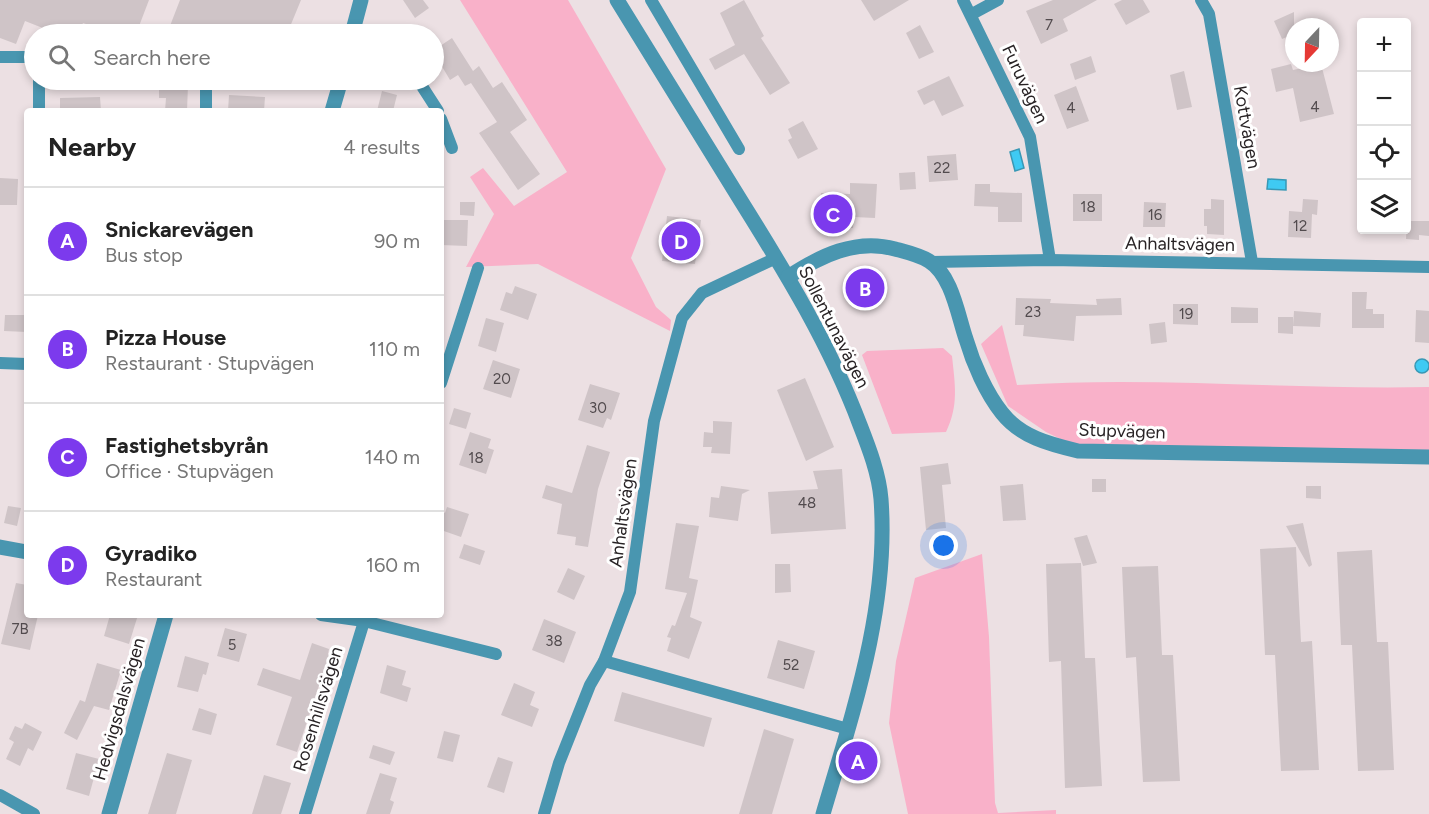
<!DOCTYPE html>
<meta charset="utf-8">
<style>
body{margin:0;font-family:Figtree,sans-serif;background:#f6f6f6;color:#222}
.controls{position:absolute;right:18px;top:18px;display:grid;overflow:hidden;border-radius:6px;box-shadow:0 3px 9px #0003}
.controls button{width:54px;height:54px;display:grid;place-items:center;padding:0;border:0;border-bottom:2px solid #e0e0e0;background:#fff;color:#222;font:30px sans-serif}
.compass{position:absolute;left:1285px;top:18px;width:54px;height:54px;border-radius:50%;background:#fff;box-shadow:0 3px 9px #0003;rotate:202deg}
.you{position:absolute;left:944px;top:546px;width:21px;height:21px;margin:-15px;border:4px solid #fff;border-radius:50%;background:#1a73e8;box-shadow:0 0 0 9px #1a73e833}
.badge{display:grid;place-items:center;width:39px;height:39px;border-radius:50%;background:#7c3aed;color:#fff;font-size:20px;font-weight:700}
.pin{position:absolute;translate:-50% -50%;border:3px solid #fff;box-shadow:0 2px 6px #0006}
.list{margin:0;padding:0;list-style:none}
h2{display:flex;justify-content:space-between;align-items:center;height:78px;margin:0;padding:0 24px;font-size:26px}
h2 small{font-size:20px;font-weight:400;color:#767676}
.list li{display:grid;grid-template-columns:39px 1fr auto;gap:18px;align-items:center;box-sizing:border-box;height:108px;padding:0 24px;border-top:2px solid #e0e0e0}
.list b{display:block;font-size:22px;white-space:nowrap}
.list p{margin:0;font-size:20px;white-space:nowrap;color:#767676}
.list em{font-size:20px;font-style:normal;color:#767676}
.icon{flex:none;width:33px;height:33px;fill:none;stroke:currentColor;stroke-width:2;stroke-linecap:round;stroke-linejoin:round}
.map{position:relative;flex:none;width:1429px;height:814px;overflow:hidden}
.search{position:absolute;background:#fff;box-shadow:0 3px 9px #0003;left:24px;top:24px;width:420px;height:66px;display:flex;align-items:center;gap:15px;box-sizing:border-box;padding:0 21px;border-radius:33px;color:#767676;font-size:22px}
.panel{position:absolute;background:#fff;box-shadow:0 3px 9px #0003;left:24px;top:108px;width:420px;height:510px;border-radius:6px}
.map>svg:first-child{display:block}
.green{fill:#f9b1c9}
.water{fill:#3fcaf3;stroke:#3898b5;stroke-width:1.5}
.building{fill:#cfc4c7}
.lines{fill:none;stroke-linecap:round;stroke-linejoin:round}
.minor{stroke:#4996b0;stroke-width:12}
.tertiary{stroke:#4996b0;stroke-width:15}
.labels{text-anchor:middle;stroke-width:6;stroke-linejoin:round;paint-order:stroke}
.number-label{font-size:15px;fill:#524b4e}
.street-label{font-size:18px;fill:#282325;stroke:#fff}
</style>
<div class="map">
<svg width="1429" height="814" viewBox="0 0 1429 814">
<rect width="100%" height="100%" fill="#ece0e3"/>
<!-- green -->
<g class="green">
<polygon points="460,0 568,0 666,169 631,258 656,307 671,320 670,331 538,264 466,267 494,214 470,177 483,168 514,206 567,172"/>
<path d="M 1002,325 L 1017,385 C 1154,376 1292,390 1429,387 L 1429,450 L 1075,446 L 1046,432 L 1008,406 L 981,344 Z"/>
<path d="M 943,348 L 952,356 C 955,385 959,405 946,432 L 892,434 L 862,355 L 867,351 Z"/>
<polygon points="982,554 989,637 995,803 998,813 1056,810 1056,814 908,814 889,723 896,661 915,578"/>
</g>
<!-- water -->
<g class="water">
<polygon points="1019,149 1024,168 1015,171 1010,152"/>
<polygon points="1268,179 1286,180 1286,190 1267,189"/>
<circle cx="1422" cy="366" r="7"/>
</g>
<!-- building -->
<g class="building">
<polygon points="0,0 149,0 136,34 115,34 83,23 78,34 58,34 25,21 16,44 0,38"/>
<polygon points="180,0 301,0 287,34 274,34 254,27 251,34 228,34 201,24 196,34 176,34 168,31"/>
<polygon points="403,0 423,0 429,8 415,18"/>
<polygon points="744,0 764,36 761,38 790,83 770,95 744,54 715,70 709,59 735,45 720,13"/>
<polygon points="861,0 909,0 874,21"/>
<polygon points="1053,0 1097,0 1063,19 1068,31 1041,44 1026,11"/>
<polygon points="1122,0 1143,0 1150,12 1126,25 1114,4"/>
<polygon points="1294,12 1294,34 1282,39 1274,21"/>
<polygon points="920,25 934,52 919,59 906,33"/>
<polygon points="452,38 473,71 479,66 493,88 502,82 527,120 510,132 540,174 518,190 479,133 497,122 471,83 465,86 458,75 450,80 434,53 434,50"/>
<polygon points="1091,56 1096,72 1075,80 1070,64"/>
<polygon points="1291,64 1293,70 1321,64 1334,114 1300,122 1293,88 1276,92 1271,69"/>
<polygon points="1184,71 1192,107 1177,110 1170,75"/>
<polygon points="949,76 964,106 942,116 934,100 924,105 917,91"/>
<polygon points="159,84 188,85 187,111 165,111 166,98 159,98"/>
<polygon points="1076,86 1089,121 1067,129 1054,95"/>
<polygon points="382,91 397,95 393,111 377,111"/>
<polygon points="229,95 265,97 264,111 228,111"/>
<polygon points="100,97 101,111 60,111 60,98"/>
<polygon points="803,121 818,149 798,159 788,140 792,138 788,129"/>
<polygon points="956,154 958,180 929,182 927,156"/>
<polygon points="915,172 916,189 900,190 899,173"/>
<polygon points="0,178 18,179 17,205 0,205"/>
<polygon points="850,183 877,184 875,218 854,217 853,228 819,227 821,193 850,194"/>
<polygon points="975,184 990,184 990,192 1022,193 1022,222 998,222 998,207 974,206"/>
<rect x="1073" y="194" width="29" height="27"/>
<polygon points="1211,199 1224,200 1224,235 1207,234 1207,226 1204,226 1204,209 1211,209"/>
<polygon points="1303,199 1318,200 1317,215 1312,214 1311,238 1288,237 1289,211 1302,212"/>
<polygon points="460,202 475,202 474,216 460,215"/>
<polygon points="1144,202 1166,203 1165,227 1143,227"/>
<polygon points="667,216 701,220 695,264 662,261"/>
<polygon points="441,220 468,220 467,246 441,245"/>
<polygon points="1407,221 1429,221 1429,236 1419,235 1419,240 1406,239"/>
<polygon points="853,273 879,274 878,302 851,301"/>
<polygon points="515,286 537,294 528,320 500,310 506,292 512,294"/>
<polygon points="1352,292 1367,292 1366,309 1373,309 1373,314 1384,314 1384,328 1352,328"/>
<polygon points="1016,298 1051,299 1050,303 1097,305 1096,299 1121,298 1122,315 1076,316 1074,341 1023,336 1024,325 1015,325"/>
<polygon points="1173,304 1198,304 1198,325 1173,324"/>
<polygon points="1231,307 1258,308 1258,323 1231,323"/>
<polygon points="1416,310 1429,311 1429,343 1415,342"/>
<polygon points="1294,311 1321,313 1320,327 1293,326"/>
<polygon points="5,315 27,315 27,332 4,331"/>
<polygon points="1278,317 1293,317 1293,334 1278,333"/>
<polygon points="486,318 504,323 496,352 478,346"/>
<polygon points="1165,322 1167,342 1151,344 1149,324"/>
<polygon points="493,360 520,369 511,398 483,389"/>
<polygon points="805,378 834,447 806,461 777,390"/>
<polygon points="590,384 620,393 611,420 607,418 603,428 578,420"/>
<polygon points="454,408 471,413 466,429 449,424"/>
<polygon points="713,421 732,422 730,454 711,453 712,447 703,447 704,432 713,433"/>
<polygon points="470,432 491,439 488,448 494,450 486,474 459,465"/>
<polygon points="587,445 610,452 598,489 588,547 575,545 576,537 557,534 562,504 542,498 546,485 572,493"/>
<polygon points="948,463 951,484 942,485 946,528 926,530 920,467"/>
<polygon points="842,469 846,529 771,534 768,492 818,489 813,471"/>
<rect x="1092" y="479" width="14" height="13"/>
<polygon points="1023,484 1026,520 1003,521 1000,486"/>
<polygon points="721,486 750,490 742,494 738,521 709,517 711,497 719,498"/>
<polygon points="1306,486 1321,486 1321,499 1306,498"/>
<polygon points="8,506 21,508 17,526 4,523"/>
<polygon points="447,507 469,514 461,537 441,530 441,511 445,513"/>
<polygon points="676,523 699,526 689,578 698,580 690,617 702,622 689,659 667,651 671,638 667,637 672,625 675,626 687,593 665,589"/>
<polygon points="1303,523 1312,565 1309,567 1286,526"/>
<polygon points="1087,535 1097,563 1083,566 1074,538"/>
<polygon points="464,544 485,551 480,565 459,558"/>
<polygon points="1296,547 1301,642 1312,641 1319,770 1281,771 1275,655 1265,655 1260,549"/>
<polygon points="1372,550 1377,642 1388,642 1394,770 1358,771 1352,645 1341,645 1337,552"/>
<polygon points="1081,563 1085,658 1095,658 1102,786 1065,788 1061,661 1049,662 1046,564"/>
<polygon points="775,564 790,564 791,592 775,593"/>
<polygon points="1158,566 1162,655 1173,655 1180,781 1143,782 1136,657 1126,658 1122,567"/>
<polygon points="568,568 585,576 574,600 557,592"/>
<polygon points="16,583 27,585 27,615 38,615 30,650 1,644"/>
<polygon points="110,615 138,615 129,644 104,636"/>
<polygon points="544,619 576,632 564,663 532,650"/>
<polygon points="225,628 247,634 239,662 217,656"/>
<polygon points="778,640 815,651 804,689 767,678"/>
<polygon points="312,643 329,649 328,654 335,656 331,669 325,667 297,752 276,745 292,697 257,685 263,668 300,680"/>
<polygon points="185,656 209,663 206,675 203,674 198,692 177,687"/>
<polygon points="97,663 121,670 109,710 94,706 77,740 64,733 80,700 85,702"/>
<polygon points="387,665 406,671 402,685 411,688 407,702 380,693"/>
<polygon points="514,683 535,692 530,705 539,709 532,727 501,715"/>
<polygon points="622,692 712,718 704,747 614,721"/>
<polygon points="199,708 217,714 211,735 192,730"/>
<polygon points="25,723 42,732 33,751 28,748 20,766 6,759 14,742 9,739 15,726 22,729"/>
<polygon points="764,729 794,739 772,814 739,814"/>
<polygon points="444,731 460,735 453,762 437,758"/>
<polygon points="373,745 395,752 390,765 369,758"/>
<polygon points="76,753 99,759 89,796 66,789"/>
<polygon points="167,753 192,760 176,814 148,814"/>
<polygon points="498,757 513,762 504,793 487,787"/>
<polygon points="380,773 397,778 390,800 394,802 390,814 366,814"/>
<polygon points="264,775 291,783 281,814 252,814"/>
</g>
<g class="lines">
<!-- minor -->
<g class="minor">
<polyline points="651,0 739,149"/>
<polyline points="963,0 1030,137 1050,260"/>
<polyline points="1201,0 1209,14 1252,262"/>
<polyline points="972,14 998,0"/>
<polyline points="0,57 34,57"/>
<polyline points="418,80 438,111"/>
<polyline points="39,111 39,80"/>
<polyline points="206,111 206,80"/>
<polyline points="441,119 452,148"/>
<polyline points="931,262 1050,260 1429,267"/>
<polyline points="0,363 27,364"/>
<polyline points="441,383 478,268"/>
<polyline points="321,615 364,621 496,654"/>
<polyline points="604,661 848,729"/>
<polyline points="0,795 34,814"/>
<polyline points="305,814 366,615"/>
<polyline points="544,814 559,763 590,685 604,661 630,592 654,421 682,318 702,293 776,258"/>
</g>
<!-- tertiary -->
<g class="tertiary">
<path d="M 617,0 C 658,67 700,134 741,201 C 786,273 830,345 860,425 C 869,448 879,474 881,499 C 889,607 853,712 823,814"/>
<polyline points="352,34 361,0"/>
<polyline points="332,111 341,80"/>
<path d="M 788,277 C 820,256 856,238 895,249 C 906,252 919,255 929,261 C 952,275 958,316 966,339 C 973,363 986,393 1002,413 C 1021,437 1049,444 1078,451 L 1429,457"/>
<polyline points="0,547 27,552"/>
<polyline points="109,814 166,615"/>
</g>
</g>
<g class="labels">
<!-- number labels -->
<g class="number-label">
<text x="1049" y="30">7</text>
<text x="1315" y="112">4</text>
<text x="1071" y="113">4</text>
<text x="942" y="173">22</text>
<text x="1088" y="212">18</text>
<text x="1155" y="220">16</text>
<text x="1300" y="231">12</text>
<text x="1033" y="317">23</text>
<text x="1186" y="319">19</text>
<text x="502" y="384">20</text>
<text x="598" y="413">30</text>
<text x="476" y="463">18</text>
<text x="807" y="508">48</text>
<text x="20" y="634">7B</text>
<text x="554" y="646">38</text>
<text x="232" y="650">5</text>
<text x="791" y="670">52</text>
</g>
<!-- street labels -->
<g class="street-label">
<text transform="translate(1025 84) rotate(65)" y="6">Furuvägen</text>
<text transform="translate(1247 127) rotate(80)" y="6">Kottvägen</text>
<text transform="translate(1180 244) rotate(1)" y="6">Anhaltsvägen</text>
<text transform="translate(834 327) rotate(63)" y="6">Sollentunavägen</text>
<text transform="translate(1122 431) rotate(2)" y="6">Stupvägen</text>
<text transform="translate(623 513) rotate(-82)" y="6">Anhaltsvägen</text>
<text transform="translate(119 709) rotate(-74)" y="6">Hedvigsdalsvägen</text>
<text transform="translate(318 709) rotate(-73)" y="6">Rosenhillsvägen</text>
</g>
</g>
</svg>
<div class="controls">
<button>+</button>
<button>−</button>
<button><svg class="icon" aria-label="locate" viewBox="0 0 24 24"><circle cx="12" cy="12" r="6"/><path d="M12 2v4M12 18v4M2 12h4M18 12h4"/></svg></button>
<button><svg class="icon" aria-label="layers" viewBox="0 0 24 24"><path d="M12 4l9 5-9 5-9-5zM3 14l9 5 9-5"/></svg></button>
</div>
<svg class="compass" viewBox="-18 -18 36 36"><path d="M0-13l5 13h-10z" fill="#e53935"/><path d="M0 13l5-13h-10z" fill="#767676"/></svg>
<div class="you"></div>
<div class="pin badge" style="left:858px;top:761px">A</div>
<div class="pin badge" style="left:865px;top:288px">B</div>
<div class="pin badge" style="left:833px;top:214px">C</div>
<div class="pin badge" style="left:681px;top:241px">D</div>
<div class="search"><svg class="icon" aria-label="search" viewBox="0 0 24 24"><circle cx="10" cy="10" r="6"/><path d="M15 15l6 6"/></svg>Search here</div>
<section class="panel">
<h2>Nearby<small>4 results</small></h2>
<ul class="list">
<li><span class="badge">A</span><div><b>Snickarevägen</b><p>Bus stop</p></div><em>90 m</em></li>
<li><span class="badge">B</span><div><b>Pizza House</b><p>Restaurant · Stupvägen</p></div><em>110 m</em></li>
<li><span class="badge">C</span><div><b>Fastighetsbyrån</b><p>Office · Stupvägen</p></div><em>140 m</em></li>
<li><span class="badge">D</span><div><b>Gyradiko</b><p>Restaurant</p></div><em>160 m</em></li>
</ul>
</section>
</div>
